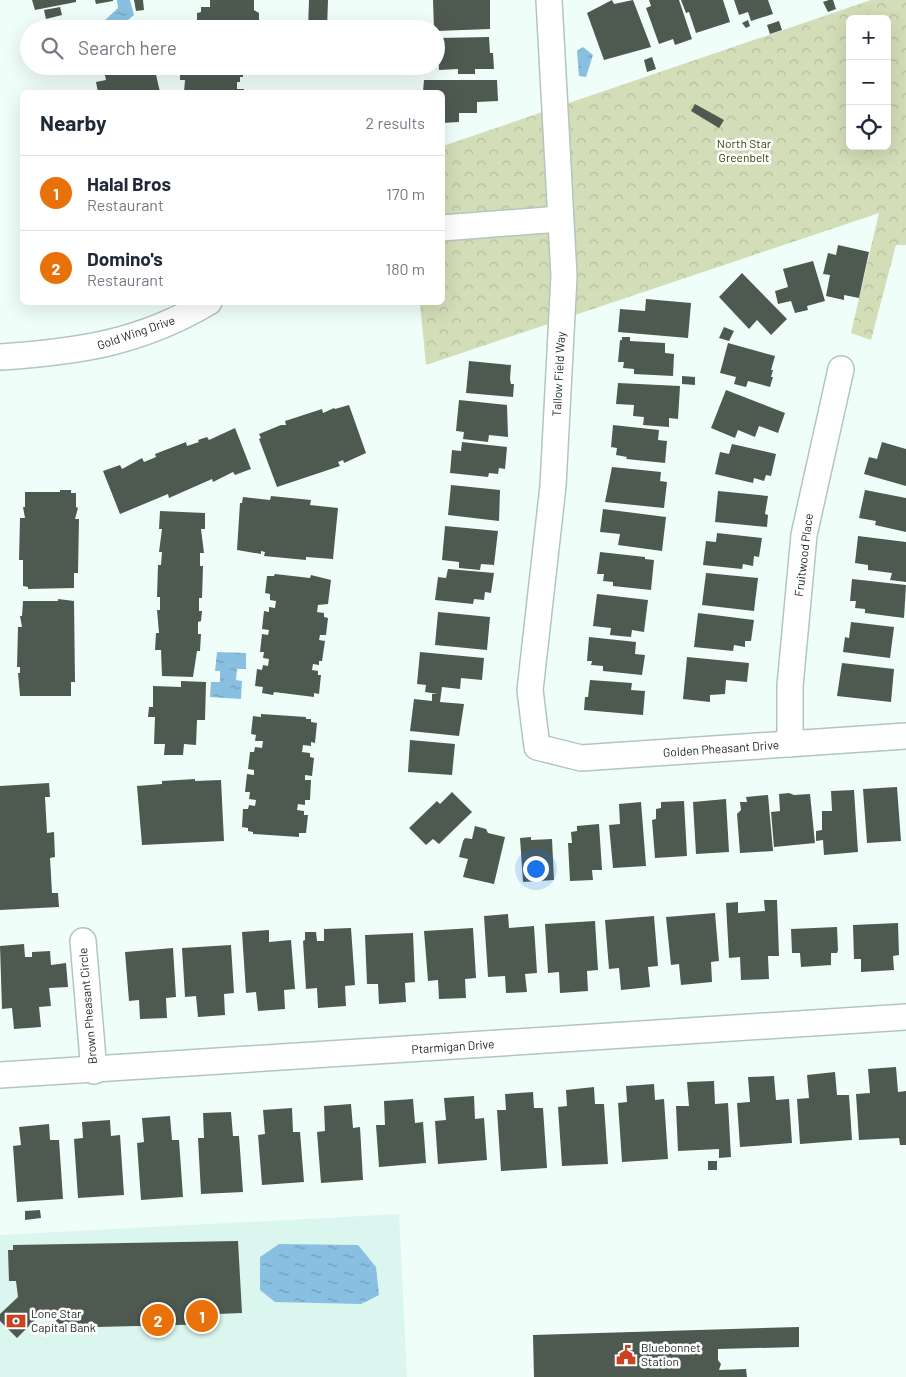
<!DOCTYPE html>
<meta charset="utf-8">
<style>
body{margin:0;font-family:Barlow,sans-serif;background:#f2f2f3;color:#1f2937}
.controls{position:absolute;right:15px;top:15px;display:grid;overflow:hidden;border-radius:8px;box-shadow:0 5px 20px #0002}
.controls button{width:45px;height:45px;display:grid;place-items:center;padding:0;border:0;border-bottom:1px solid #e0e1e3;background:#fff;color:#1f2937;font:25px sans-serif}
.you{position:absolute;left:535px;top:868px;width:18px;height:18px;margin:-12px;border:4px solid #fff;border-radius:50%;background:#1a73e8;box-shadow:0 0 0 8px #1a73e833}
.badge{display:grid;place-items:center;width:32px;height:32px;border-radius:50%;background:#cc4221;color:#fff;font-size:16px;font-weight:700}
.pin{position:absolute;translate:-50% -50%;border:2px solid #fff;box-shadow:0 1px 5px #0006}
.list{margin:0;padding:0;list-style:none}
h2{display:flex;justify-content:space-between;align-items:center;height:65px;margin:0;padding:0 20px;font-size:21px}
h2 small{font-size:16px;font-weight:400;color:#747a83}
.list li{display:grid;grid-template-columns:32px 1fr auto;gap:15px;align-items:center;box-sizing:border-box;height:75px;padding:0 20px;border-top:1px solid #e0e1e3}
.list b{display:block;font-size:19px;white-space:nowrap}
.list p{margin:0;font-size:16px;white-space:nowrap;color:#747a83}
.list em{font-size:16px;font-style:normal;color:#747a83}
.icon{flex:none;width:28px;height:28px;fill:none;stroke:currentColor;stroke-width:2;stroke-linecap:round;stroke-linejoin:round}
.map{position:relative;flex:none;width:906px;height:1377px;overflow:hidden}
.search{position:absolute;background:#fff;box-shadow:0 5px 20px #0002;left:20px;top:20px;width:425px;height:55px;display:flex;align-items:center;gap:12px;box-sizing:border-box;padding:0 18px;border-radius:28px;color:#747a83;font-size:19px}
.panel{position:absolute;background:#fff;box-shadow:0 5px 20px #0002;left:20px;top:90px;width:425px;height:215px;border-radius:8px}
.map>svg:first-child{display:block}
.built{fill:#dbf6ef}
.park{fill:url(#park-crowns);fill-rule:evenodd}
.water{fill:url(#water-ripples)}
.building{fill:#4e5950}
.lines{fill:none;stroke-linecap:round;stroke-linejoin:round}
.street-casing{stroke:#b3c5c0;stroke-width:28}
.street{stroke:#fff;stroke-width:25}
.labels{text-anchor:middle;stroke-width:5;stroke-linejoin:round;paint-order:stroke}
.park-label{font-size:12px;fill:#354101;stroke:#fff}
.street-label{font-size:12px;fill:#1d2422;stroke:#fff}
.poi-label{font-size:12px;fill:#1d2422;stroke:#fff;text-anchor:start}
</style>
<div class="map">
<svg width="906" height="1377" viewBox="0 0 906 1377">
<defs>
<pattern id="park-crowns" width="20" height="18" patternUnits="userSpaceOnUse" patternTransform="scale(1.25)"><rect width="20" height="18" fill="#d3ddb7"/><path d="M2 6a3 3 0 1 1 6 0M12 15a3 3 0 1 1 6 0" fill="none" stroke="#b5be9d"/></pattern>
<pattern id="water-ripples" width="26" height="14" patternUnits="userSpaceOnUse" patternTransform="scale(1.25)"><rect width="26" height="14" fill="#89c0e1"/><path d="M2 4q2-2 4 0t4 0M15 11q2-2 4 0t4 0" fill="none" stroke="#6f9cb6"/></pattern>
</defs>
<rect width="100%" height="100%" fill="#f0fefa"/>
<!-- built -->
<polygon class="built" points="399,1214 407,1377 0,1377 0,1235"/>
<!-- park -->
<path class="park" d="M 871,0 L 906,0 L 906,245 L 896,245 L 871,340 L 851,333 L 879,213 L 426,365 L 420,303 L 442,302 L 443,146 ZM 850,19 L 887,19 L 887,146 L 850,146 Z"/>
<!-- water -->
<g class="water">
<polygon points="117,0 130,0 134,15 121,26 121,29 107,29 104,21 118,8"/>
<polygon points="583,47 593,55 586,77 579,76 577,51"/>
<polygon points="217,652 246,653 246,669 237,669 236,680 242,681 241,699 210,697 211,682 220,682 220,671 215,671"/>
<polygon points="279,1244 358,1245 376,1267 379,1295 361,1304 275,1302 260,1290 260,1257"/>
</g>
<!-- building -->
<g class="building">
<polygon points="32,0 76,0 76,2 35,10"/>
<polygon points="95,0 113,0 113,1 96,4"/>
<polygon points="134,0 143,0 144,10 136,11"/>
<polygon points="210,0 254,0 254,10 259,13 259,29 197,29 197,13 201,12 201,7 210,7"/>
<polygon points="309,0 328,0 327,29 308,29"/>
<polygon points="433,0 490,0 490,29 436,31 434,29"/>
<polygon points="612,0 614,4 633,0 651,47 604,60 587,13"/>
<polygon points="649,0 679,0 692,39 675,45 673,39 659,44 646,8 651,6"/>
<polygon points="681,0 723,0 730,22 696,33 689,12 686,13"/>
<polygon points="734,0 768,0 773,14 751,21 748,12 739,15"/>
<polygon points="829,0 833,0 836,9 828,12 823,2"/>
<polygon points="60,7 62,15 46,19 44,10"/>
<polygon points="748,20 750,26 746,28 742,23"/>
<polygon points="779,21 782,30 770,34 767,25"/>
<polygon points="489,37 490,53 493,53 494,69 475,69 475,74 458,74 458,69 439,70 438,38"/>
<polygon points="652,57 656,69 647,72 644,60"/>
<polygon points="103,66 154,66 160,92 98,92 96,82 106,80"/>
<polygon points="180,66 243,66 243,77 240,77 240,82 237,82 237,89 244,89 244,92 184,92 185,80 180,80"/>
<polygon points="424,80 497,80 498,101 477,102 477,113 459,113 459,122 442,123 442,92 423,92"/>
<polygon points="695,104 724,120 719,128 691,111"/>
<polygon points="838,245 869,252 859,298 844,295 844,300 826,296 830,275 823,274 828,253 836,255"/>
<polygon points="813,261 825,301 807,306 808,310 795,313 791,301 778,304 775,291 788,287 783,269"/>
<polygon points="742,273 787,319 771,335 757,320 749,329 719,297"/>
<polygon points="646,299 691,303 688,338 618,332 620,309 645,311"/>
<polygon points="724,327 734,331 729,341 719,338"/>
<polygon points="622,337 630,337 630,341 665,343 665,353 674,354 673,376 634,374 634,369 623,368 624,362 618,362 620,340 622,340"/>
<polygon points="728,343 775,356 771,370 773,370 771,377 773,377 770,387 748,381 746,387 734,384 736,377 720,373"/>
<polygon points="469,361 511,365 510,379 511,384 514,384 513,397 466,393"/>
<polygon points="682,376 695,377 695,385 682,384"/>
<polygon points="618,383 680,386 678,419 669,418 669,427 643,425 644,417 633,416 634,405 616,404"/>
<polygon points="726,390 785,413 778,433 759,426 755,437 738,430 735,438 711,428"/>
<polygon points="459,400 507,405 508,437 489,435 488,442 463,439 464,432 456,431"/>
<polygon points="349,405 366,453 344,463 343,460 338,462 340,466 277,487 259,439 261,438 259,434 281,425 286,425 285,421 322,409 323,413 334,408 335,409"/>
<polygon points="613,425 659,430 658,440 667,441 665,463 626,459 627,457 616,455 617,448 611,447"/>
<polygon points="235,428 251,469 235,475 233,472 213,482 212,479 169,498 168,494 120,514 103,471 120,465 122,469 142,458 144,462 156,457 155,454 186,442 187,446 199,442 198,440 207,437 209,440"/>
<polygon points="462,442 507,447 505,469 499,468 498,474 489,473 488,477 450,473 452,450 461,451"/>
<polygon points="882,442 906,449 906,486 864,474 869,457 877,459"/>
<polygon points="732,444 776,454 771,476 766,475 764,481 754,478 753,483 715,474 720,452 729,454"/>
<polygon points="612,467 661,472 660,481 667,482 664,508 605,502"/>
<polygon points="451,485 500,490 499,521 448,515"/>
<polygon points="60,490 71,490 71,493 76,493 76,507 78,508 75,519 79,519 78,573 74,573 74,588 28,589 28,587 23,586 23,560 19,560 20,518 25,518 23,507 25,507 25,492 60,492"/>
<polygon points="865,490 906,498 906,532 875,525 876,521 859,518"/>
<polygon points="718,491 768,496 765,514 768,515 767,527 715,522"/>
<polygon points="271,496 311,500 310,505 338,508 333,559 306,557 306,560 264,556 265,552 261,551 261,554 237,550 240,503 242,503 243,497 270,500"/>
<polygon points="603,509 666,517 662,551 618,545 620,534 600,532"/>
<polygon points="160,511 205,513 205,529 201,529 204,553 200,553 200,566 203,566 202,598 199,598 199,611 202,611 201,621 198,622 198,634 201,634 200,651 197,651 193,677 162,676 161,650 155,650 156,633 159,633 157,610 160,610 160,597 157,597 158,565 161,565 162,552 159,552 162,529 159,529"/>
<polygon points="445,526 498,531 494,565 481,564 480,570 459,568 459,562 442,560"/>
<polygon points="717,533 762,538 759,557 754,556 753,566 743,564 742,569 703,565 706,541 716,542"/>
<polygon points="858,536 906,542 906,582 890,580 892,573 868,570 868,565 855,563"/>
<polygon points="600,552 645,557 645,559 654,560 651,590 613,586 613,582 603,581 604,574 597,574"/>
<polygon points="448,569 494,573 491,593 485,592 484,600 474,599 473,604 435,600 438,577 446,578"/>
<polygon points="706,573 758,578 754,611 702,605"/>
<polygon points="275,574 310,578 311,575 331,580 328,604 318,605 317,612 324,613 324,617 328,618 326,635 320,635 319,640 325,641 322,661 319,661 319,665 313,664 312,670 318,671 318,675 321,675 319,694 314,693 314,697 274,692 273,695 262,693 263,687 255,686 257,669 262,670 263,665 268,666 269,659 263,658 264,652 260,652 262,634 268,635 269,630 262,629 264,611 269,612 269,607 275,608 276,601 270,600 270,594 265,593 267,576 274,576"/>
<polygon points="852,579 906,585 904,618 865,613 865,609 855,608 856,601 850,601"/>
<polygon points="597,594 648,600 644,632 632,630 631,637 610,635 611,628 593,626"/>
<polygon points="58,599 74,601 75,682 71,682 71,696 20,696 18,673 20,673 20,667 17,667 18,627 22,627 20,616 22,616 23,601 58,601"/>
<polygon points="438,612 490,617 487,650 435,645"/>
<polygon points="698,613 754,620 751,641 745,641 745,647 734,645 733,651 694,647"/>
<polygon points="851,622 894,627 890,658 843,652 845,637 849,638"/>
<polygon points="589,637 636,642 635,654 645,655 642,675 603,671 603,666 591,665 592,661 587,661"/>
<polygon points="420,652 484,658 482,680 461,678 460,689 442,687 440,702 464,704 459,736 410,731 414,699 432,701 432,694 438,694 425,692 426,685 417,684"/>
<polygon points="687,657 749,663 747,682 726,680 725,694 710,695 710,702 683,699"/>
<polygon points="842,663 894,669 891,702 837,696"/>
<polygon points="590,680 632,683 631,690 645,691 643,715 584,710 585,697 588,697"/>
<polygon points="181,681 206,682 205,720 197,720 196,745 184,744 183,755 164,755 165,744 154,744 155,717 148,717 149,707 153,707 153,686 181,687"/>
<polygon points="261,714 306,717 306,719 311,719 311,722 317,723 315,743 311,742 311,746 303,745 302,752 310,753 310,757 314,758 312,776 305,775 305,780 311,780 310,800 305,800 305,805 298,804 297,810 304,811 304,815 308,815 306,833 299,833 299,837 253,834 253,832 248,831 248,828 242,827 243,809 248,809 249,805 255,806 256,800 249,799 250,792 245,792 247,774 254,775 254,770 248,769 250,752 254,752 255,747 262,748 263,741 255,741 256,735 251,734 253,716 261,717"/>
<polygon points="410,740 455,744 452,775 408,772"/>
<polygon points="195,779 195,781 221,780 224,841 142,845 137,786 162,784 162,781"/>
<polygon points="49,783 50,797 45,797 47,833 54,832 55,857 50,858 52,893 58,893 59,907 0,910 0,786"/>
<polygon points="897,787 901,841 867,843 863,789"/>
<polygon points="854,790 858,852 824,855 823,840 816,841 816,831 822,830 822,811 832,811 831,791"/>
<polygon points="452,792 472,812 439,844 433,839 426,845 409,828 437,801 440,804"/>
<polygon points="789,793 794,795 810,794 815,843 774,847 771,812 780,811 779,794"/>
<polygon points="768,795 773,851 740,853 737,814 741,810 740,802 747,802 746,797"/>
<polygon points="726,799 729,852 696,854 693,802"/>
<polygon points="684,801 687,856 655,858 652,820 656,819 656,809 661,808 661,802"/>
<polygon points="641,802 646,866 613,868 609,825 620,824 619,804"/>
<polygon points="599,824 602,870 592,870 593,880 570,881 568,843 572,843 571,832 577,831 577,826"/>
<polygon points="475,826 486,829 488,833 505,837 494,884 463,877 468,859 459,857 463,841 465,838 472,839"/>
<polygon points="531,837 531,840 552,839 554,880 523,882 520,838"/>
<polygon points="764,900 777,900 779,956 768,956 769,979 741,980 740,957 729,958 726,903 738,902 738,913 765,911"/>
<polygon points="715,913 719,961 711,962 712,982 681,985 679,964 671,965 666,917"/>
<polygon points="508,914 509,928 534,926 537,973 525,974 527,992 506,993 505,976 488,977 484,916"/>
<polygon points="654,916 658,966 648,967 650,987 621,990 619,968 609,969 605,920"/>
<polygon points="595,921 598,970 587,971 588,991 560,993 559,972 548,973 545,924"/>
<polygon points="898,923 899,955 893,956 894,970 861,972 861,959 854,959 853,925"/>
<polygon points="837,927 838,950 837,953 831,953 831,965 801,967 800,953 792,953 791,929"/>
<polygon points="351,928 355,985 345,986 346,1006 318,1008 317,988 306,989 303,941 305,940 305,932 316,932 317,941 324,941 324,929"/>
<polygon points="473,928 476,978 465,979 466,998 439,999 438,980 428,981 424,931"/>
<polygon points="269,930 269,942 291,940 295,989 284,990 285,1009 258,1011 256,992 246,993 242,932"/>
<polygon points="413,933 415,982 405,983 406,1002 379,1004 378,984 367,984 365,935"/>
<polygon points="24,944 25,957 32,957 32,952 50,951 51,965 66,963 68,987 49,988 51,1006 39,1007 41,1027 14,1029 12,1008 2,1009 0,946"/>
<polygon points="231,945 234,993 224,994 225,1015 198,1017 196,996 185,997 182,948"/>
<polygon points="173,948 176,997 166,998 167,1018 140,1019 139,1000 129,1001 125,952"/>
<polygon points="896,1067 898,1092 906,1091 906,1145 900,1145 899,1138 859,1140 856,1094 870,1093 868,1069"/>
<polygon points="835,1072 837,1095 849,1095 852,1140 800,1144 797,1099 809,1098 807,1075"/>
<polygon points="774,1076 776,1100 789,1099 792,1143 740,1147 737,1103 750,1102 748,1077"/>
<polygon points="714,1081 715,1104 728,1103 731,1157 719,1158 719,1149 678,1151 676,1106 689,1106 687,1082"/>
<polygon points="654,1084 655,1100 664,1099 668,1159 622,1162 618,1103 627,1102 626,1086"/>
<polygon points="594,1087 595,1104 604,1104 608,1164 562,1166 558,1107 567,1106 566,1090"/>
<polygon points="533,1092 534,1108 543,1108 547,1168 501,1171 497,1110 506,1110 505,1094"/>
<polygon points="474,1096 475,1119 484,1118 487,1160 438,1164 435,1121 446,1120 444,1098"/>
<polygon points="413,1099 415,1123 423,1122 426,1163 379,1167 376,1125 385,1125 384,1101"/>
<polygon points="351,1104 353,1128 360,1127 363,1180 321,1183 317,1132 325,1131 324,1106"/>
<polygon points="292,1108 293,1132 300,1132 304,1182 262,1185 258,1135 265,1134 263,1110"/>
<polygon points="231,1112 233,1136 239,1136 243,1192 201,1194 198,1138 204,1138 203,1113"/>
<polygon points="170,1116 172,1140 179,1140 183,1197 141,1200 137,1143 144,1142 142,1118"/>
<polygon points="110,1120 111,1136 120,1135 124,1195 78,1198 74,1139 83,1138 82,1122"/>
<polygon points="49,1124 50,1140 59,1140 63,1199 17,1202 13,1146 21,1145 19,1127"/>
<rect x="708" y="1161" width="9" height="9"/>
<polygon points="40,1210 41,1218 25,1220 25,1211"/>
<polygon points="238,1241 242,1313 217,1314 217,1324 57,1328 56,1318 36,1319 17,1338 0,1321 0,1314 18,1297 16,1281 9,1281 8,1250 13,1250 13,1245"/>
<polygon points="799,1327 799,1347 718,1349 718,1360 721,1364 719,1370 746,1369 747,1377 534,1377 533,1335"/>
</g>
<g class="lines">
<defs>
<g id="street">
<polyline points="549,0 564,276 553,486 530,690 537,747 581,758 906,736"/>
<polyline points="442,228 560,219"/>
<path d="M 0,357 C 78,352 140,343 209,302"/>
<polyline points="790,744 790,686 804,535 841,369"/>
<polyline points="83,941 94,1071"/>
<polyline points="0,1075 906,1017"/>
</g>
</defs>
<!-- street casing -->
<use href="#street" class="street-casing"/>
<!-- street -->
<use href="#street" class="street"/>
</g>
<!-- icons -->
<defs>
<symbol id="bank-bare" viewBox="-9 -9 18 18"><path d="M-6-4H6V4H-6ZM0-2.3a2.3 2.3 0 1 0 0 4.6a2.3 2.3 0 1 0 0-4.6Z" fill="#cc4221" stroke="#fff" stroke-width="2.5" paint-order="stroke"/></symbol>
<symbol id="civic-bare" viewBox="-9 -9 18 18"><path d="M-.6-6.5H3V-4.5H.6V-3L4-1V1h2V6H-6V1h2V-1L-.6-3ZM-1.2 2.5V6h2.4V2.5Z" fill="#cc4221" stroke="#fff" stroke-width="2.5" paint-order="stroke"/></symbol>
</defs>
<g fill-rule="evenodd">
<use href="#bank-bare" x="2" y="1307" width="28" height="28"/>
<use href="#civic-bare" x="612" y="1341" width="28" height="28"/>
</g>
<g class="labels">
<!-- park labels -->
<g class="park-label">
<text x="744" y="148">North Star<tspan x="744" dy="14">Greenbelt</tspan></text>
</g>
<!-- street labels -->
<g class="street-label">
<text transform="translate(136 333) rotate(-19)" y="4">Gold Wing Drive</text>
<text transform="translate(559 374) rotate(-87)" y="4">Tallow Field Way</text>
<text transform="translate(804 555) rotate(-83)" y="4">Fruitwood Place</text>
<text transform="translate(721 749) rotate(-4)" y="4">Golden Pheasant Drive</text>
<text transform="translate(88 1006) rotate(-95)" y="4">Brown Pheasant Circle</text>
<text transform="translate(453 1047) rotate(-4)" y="4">Ptarmigan Drive</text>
</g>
<!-- poi labels -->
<g class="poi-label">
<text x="31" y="1318">Lone Star<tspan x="31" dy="14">Capital Bank</tspan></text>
<text x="641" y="1352">Bluebonnet<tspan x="641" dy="14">Station</tspan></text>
</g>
</g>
</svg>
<div class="controls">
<button>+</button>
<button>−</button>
<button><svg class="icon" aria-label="locate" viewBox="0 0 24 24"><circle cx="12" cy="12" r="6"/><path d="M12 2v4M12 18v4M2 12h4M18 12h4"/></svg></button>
</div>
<div class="you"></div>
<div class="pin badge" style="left:202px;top:1316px;background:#e8710a">1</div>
<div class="pin badge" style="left:158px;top:1320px;background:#e8710a">2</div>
<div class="search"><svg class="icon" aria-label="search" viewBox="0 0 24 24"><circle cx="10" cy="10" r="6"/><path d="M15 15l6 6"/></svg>Search here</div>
<section class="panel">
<h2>Nearby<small>2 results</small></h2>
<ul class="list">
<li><span class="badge" style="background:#e8710a">1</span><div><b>Halal Bros</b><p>Restaurant</p></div><em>170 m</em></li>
<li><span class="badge" style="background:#e8710a">2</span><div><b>Domino's</b><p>Restaurant</p></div><em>180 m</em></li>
</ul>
</section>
</div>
